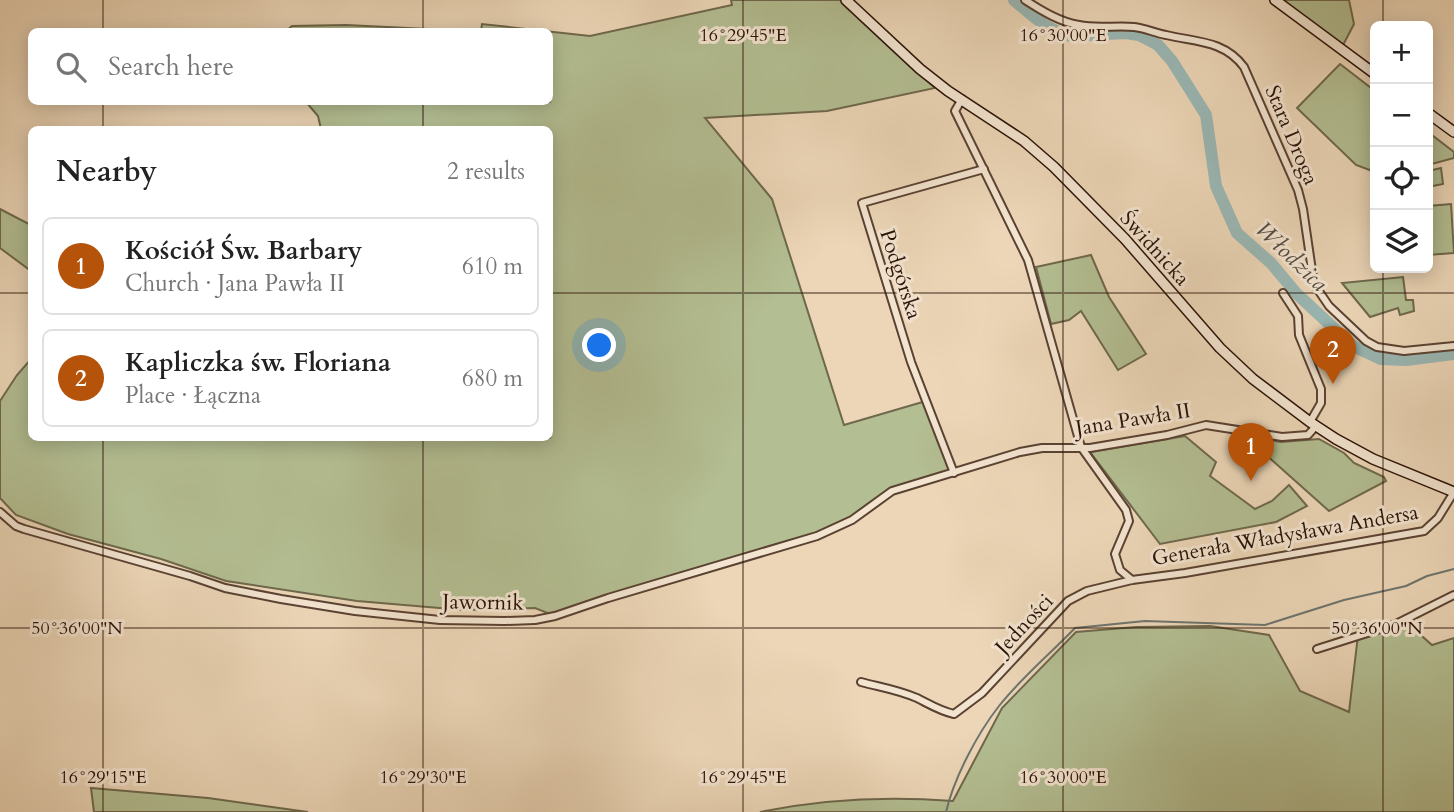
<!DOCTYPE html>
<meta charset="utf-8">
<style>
body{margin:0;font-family:Cardo,serif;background:#f6f6f6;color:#222}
.controls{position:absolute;right:21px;top:21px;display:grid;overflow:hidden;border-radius:10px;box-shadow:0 4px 18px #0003}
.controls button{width:63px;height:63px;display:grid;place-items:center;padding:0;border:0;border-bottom:2px solid #e0e0e0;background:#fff;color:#222;font:35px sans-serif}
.you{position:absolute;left:600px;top:346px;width:24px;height:24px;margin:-18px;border:5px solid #fff;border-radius:50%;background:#1a73e8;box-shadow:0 0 0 10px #1a73e833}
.badge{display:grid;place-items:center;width:46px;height:46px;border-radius:50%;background:#b45309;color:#fff;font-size:23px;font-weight:700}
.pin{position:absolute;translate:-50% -58px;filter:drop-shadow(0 2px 4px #0008)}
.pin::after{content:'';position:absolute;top:37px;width:24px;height:21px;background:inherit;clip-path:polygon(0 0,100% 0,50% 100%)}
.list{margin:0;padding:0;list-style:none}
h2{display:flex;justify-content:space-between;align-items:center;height:91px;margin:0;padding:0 28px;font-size:30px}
h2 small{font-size:23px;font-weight:400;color:#767676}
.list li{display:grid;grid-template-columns:46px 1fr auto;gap:21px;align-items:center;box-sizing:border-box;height:98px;margin:0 14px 14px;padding:0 14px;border:2px solid #e0e0e0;border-radius:10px}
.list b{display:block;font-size:26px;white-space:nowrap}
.list p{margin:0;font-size:23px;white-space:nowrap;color:#767676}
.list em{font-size:23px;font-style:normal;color:#767676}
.icon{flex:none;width:38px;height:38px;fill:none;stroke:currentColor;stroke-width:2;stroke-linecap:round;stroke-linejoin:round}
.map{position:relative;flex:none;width:1454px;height:812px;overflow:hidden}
.search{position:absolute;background:#fff;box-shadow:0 4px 18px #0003;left:28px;top:28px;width:525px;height:77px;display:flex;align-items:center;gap:18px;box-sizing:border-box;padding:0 24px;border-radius:10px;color:#767676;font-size:26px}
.panel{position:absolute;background:#fff;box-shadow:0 4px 18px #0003;left:28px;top:126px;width:525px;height:315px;border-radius:10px}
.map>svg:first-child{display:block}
.green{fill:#b3be92;stroke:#6e684c;stroke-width:2}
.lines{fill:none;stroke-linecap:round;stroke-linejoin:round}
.stream{stroke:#6d756f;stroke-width:2}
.river{stroke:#9ab8b5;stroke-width:12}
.street-casing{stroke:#5a4232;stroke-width:10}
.secondary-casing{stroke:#2a1106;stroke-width:12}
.street{stroke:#f3e4d0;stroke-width:6}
.secondary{stroke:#f3e4d0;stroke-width:9}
.ticks{fill:none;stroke:#2a1106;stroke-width:2;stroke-opacity:0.45}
.labels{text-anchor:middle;stroke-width:6;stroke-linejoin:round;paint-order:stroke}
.street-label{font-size:21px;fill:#2a1106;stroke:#f3e4d0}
.water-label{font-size:23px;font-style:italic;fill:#514b43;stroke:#f3e4d0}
.ticks-label{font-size:18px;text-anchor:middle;fill:#2a1106;stroke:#f3e4d0;stroke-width:6;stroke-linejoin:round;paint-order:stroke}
</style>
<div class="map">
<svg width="1454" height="812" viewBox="0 0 1454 812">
<rect width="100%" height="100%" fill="#ecd6b7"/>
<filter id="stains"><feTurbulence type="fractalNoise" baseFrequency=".00286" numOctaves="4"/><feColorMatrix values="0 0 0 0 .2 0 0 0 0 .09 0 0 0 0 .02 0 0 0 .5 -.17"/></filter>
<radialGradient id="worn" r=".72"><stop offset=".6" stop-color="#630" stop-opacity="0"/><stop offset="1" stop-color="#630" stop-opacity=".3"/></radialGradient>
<!-- green -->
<g class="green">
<polygon points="731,0 840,0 935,88 827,111 705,118 772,199 844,425 926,401 954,473 892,491 838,527 555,616 535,608 463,610 357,601 226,581 161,559 68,534 16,515 0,498 0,401 17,375 31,359 32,438 550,438 550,130 321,129 318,116 306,102 550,102 550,32 481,31 482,24 590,36 732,5"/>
<polygon points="1275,0 1349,0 1354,24 1341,49"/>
<polygon points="346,25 469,31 470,31 286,31 292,26"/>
<polygon points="1340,64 1375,91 1375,172 1356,165 1297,108"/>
<polygon points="1428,132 1454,152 1454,158 1428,165"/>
<polygon points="1441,168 1443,184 1428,187 1428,171"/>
<polygon points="1451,204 1454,253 1428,255 1428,206"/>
<polygon points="0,209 31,225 31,271 0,248"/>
<polygon points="1091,255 1109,297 1146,354 1118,370 1081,311 1069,320 1051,324 1036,267"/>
<polygon points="1403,277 1406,300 1413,300 1414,311 1400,315 1398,308 1370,317 1342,283"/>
<polygon points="1185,436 1216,462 1210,476 1255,509 1272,501 1289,485 1307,506 1276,522 1160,544 1090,452"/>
<polygon points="1245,436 1281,442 1319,439 1344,453 1354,463 1384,477 1386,481 1329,511"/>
<path d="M 1405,621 L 1432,645 L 1454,638 L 1454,812 L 760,812 C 823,799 888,796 953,801 L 1002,708 L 1076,632 L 1136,627 L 1210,626 L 1269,635 L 1300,691 L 1349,712 L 1358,635 Z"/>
<polygon points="91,788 208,798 308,812 94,812"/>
</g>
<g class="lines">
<!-- stream -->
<path class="stream" d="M 946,812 C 954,778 977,734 999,706 C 1021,678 1050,654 1075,628 L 1145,621 L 1265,625 L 1344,600 L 1406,586 L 1427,576 L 1454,569"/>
<!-- river -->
<path class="river" d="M 1014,0 C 1030,14 1050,32 1071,36 L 1125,33 L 1139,35 L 1158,45 L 1172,61 L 1206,115 L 1216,186 L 1237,233 L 1271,263 L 1297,294 L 1353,346 L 1381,359 L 1406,360 L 1454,354"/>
<defs>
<g id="street">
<path d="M 1025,0 C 1042,11 1060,22 1079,25 C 1097,29 1116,25 1134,27 C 1145,28 1155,33 1166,35 C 1195,42 1224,40 1244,67 L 1298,190 L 1303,209 L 1314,284 L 1329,306 L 1366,341 L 1377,347 L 1404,351 L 1454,346"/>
<polyline points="962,99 955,111 1028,260 1081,447 1126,510 1129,521 1115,554 1120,570 1132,580"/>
<polyline points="1283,293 1298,316 1299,335 1321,389 1321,403 1310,422"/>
<polyline points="954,473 911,362 862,203 984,169"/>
<polyline points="0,512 16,526 24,529 190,576 225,588 281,599 355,611 440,620 505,621 535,620 555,616 608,598 817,536 852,520 892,491 1020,452 1042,448 1090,448 1167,435 1206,425 1282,437 1308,435 1316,426"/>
<polyline points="1317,649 1396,624 1454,595"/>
<path d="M 861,682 C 880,687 899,690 917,698 C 929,704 940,711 954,714 L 982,693 L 1068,601 L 1087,591 L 1132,580 L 1185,573 L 1424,531 L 1438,518 L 1454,492"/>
</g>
<g id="secondary">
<polyline points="846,0 920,69 948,91 1024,141 1054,167 1125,239 1220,348 1253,379 1310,422 1336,439 1373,459 1454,492"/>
<polyline points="1275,0 1375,74"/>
<polyline points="1428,113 1454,132"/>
</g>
</defs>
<!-- street casing -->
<use href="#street" class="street-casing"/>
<!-- secondary casing -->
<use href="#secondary" class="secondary-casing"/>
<!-- street -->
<use href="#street" class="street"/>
<!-- secondary -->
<use href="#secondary" class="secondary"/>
</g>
<!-- ticks -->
<path class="ticks" d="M 103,0 L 103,32M 423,0 L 423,32M 743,0 L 743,812M 1063,0 L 1063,812M 1383,0 L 1383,26M 103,102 L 103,130M 423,102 L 423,130M 1383,268 L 1383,812M 0,293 L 32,293M 550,293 L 1454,293M 103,438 L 103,812M 423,438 L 423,812M 0,628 L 1454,628"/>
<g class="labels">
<!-- street labels -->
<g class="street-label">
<text transform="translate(1292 135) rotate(67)" y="7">Stara Droga</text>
<text transform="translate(1155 248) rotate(48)" y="7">Świdnicka</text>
<text transform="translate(901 274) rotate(72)" y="7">Podgórska</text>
<text transform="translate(1133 419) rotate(-9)" y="7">Jana Pawła II</text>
<text transform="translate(1285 535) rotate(-10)" y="7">Generała Władysława Andersa</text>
<text transform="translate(483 602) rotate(1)" y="7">Jawornik</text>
<text transform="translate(1024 624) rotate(-47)" y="7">Jedności</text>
</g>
<!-- water labels -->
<g class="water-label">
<text transform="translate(1292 256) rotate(44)" y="8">Włodzica</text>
</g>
</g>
<g class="ticks-label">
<text x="743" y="41">16°29'45"E</text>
<text x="1063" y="41">16°30'00"E</text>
<text x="77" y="634">50°36'00"N</text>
<text x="1377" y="634">50°36'00"N</text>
<text x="103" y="783">16°29'15"E</text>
<text x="423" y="783">16°29'30"E</text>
<text x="743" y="783">16°29'45"E</text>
<text x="1063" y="783">16°30'00"E</text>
</g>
<rect width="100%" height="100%" filter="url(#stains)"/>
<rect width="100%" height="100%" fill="url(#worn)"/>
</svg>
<div class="controls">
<button>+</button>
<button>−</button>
<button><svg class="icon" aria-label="locate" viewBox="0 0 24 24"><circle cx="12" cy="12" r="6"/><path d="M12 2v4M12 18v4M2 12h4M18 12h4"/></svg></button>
<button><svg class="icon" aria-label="layers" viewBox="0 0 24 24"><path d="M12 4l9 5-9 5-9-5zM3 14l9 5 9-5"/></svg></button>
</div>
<div class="you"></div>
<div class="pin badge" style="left:1251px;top:481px">1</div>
<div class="pin badge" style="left:1333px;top:384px">2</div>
<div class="search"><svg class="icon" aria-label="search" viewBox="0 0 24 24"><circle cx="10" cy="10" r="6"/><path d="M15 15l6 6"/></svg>Search here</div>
<section class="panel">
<h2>Nearby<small>2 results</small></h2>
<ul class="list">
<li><span class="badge">1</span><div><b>Kościół Św. Barbary</b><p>Church · Jana Pawła II</p></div><em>610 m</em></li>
<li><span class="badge">2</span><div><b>Kapliczka św. Floriana</b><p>Place · Łączna</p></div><em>680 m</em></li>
</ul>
</section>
</div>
